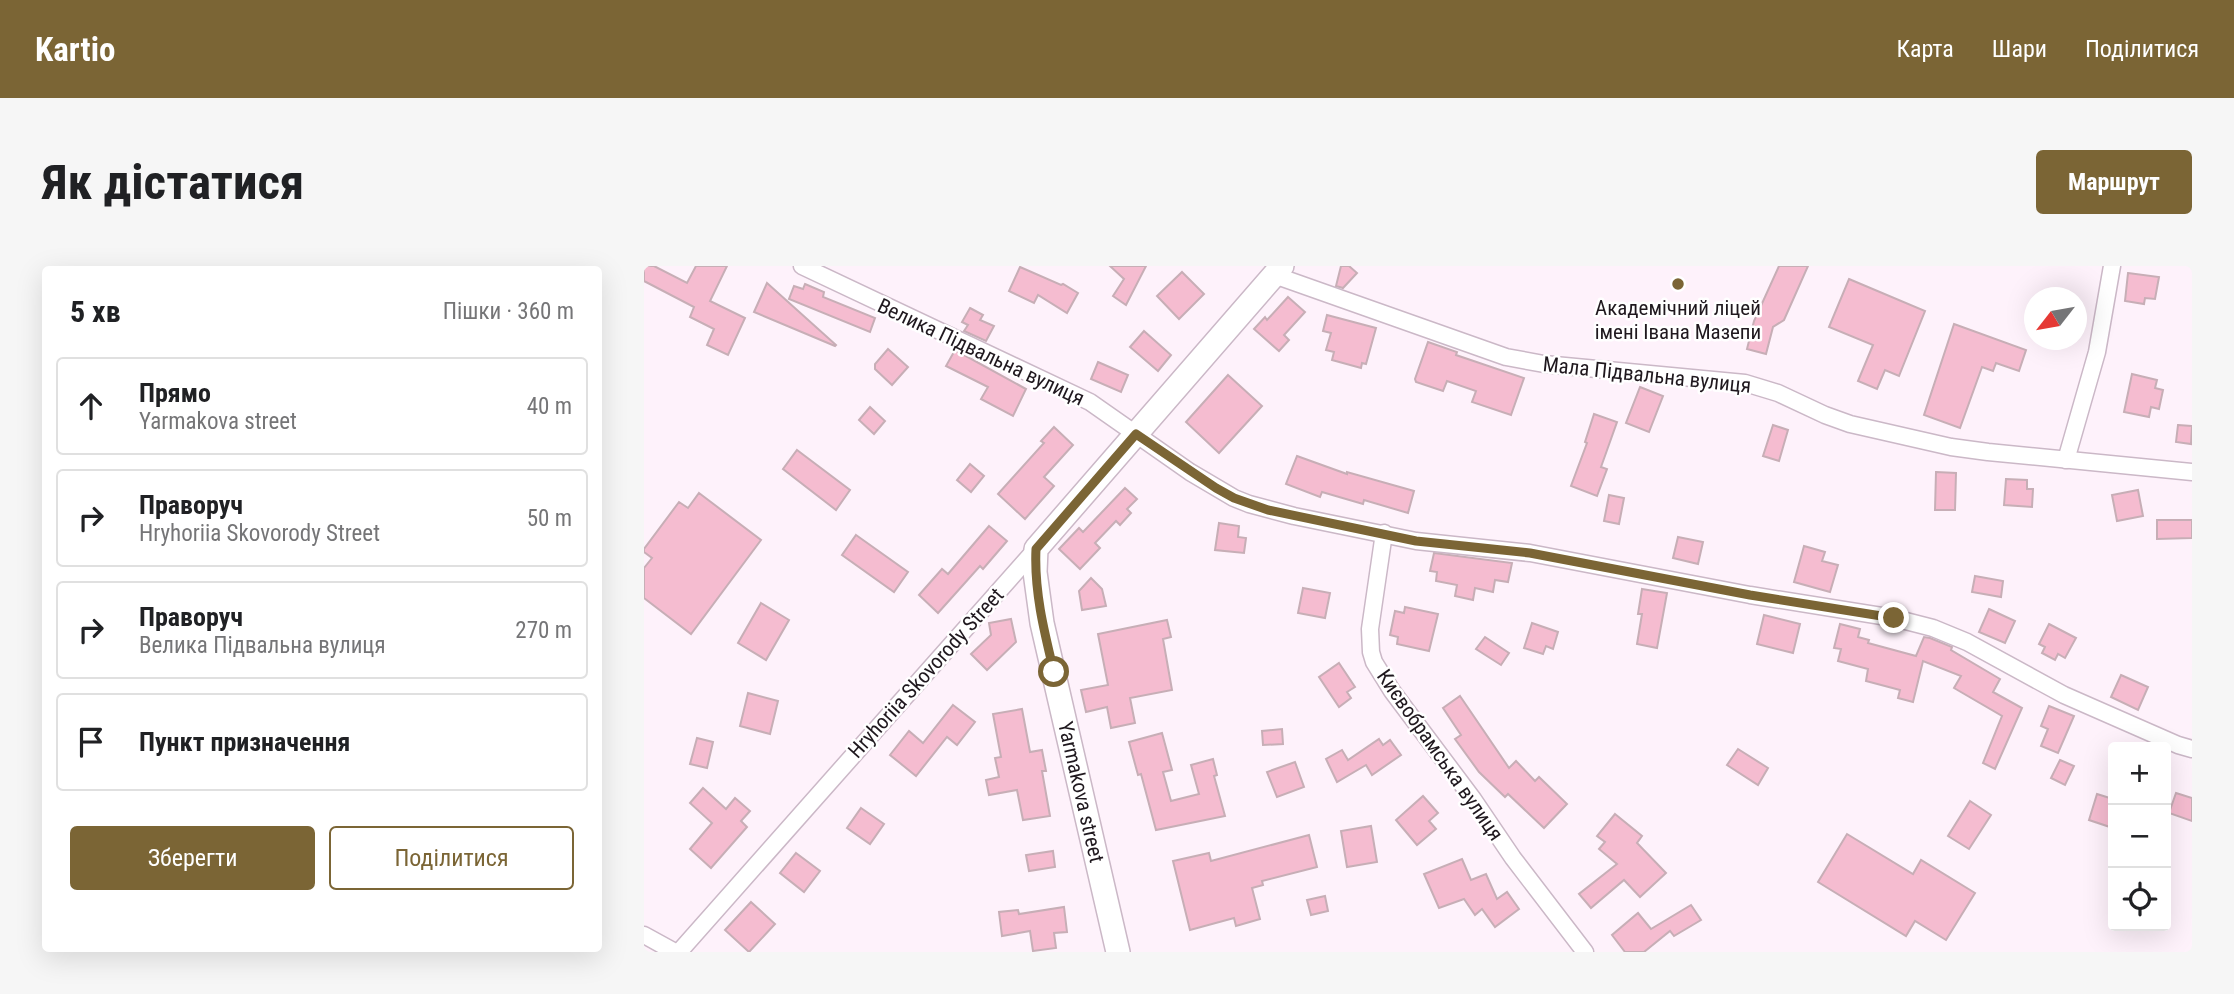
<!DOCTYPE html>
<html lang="uk">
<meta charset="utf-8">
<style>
body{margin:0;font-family:"Roboto Condensed",sans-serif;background:#f6f6f6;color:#202124}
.controls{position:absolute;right:21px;bottom:21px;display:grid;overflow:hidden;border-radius:7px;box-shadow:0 7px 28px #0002}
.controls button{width:63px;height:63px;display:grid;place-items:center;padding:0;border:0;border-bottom:2px solid #e0e0e0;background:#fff;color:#202124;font:35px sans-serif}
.compass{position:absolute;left:1380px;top:21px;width:63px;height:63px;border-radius:50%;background:#fff;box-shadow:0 7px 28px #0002;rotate:239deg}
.stop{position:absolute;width:21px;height:21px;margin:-16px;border:5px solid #7b6535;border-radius:50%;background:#fff}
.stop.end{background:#7b6535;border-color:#fff;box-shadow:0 2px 7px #0008}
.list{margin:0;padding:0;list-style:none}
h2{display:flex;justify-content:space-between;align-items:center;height:91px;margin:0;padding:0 28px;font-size:30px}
h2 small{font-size:23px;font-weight:400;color:#757577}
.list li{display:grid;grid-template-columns:46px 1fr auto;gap:21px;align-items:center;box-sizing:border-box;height:98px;margin:0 14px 14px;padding:0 14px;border:2px solid #e0e0e0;border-radius:7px}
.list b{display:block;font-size:26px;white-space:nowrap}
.list p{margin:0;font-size:23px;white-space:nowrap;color:#757577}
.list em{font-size:23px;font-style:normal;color:#757577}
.actions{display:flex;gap:14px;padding:21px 28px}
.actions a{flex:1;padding:16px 0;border:2px solid #7b6535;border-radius:7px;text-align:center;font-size:24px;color:#7b6535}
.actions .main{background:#7b6535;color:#fff}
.icon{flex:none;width:38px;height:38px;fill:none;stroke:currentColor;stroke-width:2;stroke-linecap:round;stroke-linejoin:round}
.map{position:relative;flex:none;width:1548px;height:686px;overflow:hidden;border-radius:7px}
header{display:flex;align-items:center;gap:42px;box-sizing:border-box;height:98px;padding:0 35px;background:#7b6535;color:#fff}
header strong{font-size:33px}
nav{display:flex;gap:38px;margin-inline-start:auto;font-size:24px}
.intro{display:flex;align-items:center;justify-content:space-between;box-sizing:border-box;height:168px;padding:0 42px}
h1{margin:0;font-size:49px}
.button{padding:18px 32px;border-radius:7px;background:#7b6535;color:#fff;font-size:24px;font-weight:700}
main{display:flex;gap:42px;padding:0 42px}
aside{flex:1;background:#fff;border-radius:7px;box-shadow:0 7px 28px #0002}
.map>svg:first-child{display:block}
.building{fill:#f5bcd0;stroke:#c7aeb6;stroke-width:2}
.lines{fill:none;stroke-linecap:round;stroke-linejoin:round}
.street-casing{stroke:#cbb8c7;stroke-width:19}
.secondary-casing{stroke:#cbb8c7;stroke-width:26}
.street{stroke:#fff;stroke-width:16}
.secondary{stroke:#fff;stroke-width:23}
.route{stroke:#7b6535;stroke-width:9}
.poi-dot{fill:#7b6535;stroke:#fff;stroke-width:2.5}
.labels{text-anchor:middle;stroke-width:5;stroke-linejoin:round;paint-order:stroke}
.poi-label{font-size:21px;fill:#1f181e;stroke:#fff}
.street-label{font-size:21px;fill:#1f181e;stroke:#fff}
</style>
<header>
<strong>Kartio</strong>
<nav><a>Карта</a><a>Шари</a><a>Поділитися</a></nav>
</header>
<div class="intro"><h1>Як дістатися</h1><a class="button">Маршрут</a></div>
<main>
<aside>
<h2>5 хв<small>Пішки · 360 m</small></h2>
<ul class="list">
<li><svg class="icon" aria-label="ahead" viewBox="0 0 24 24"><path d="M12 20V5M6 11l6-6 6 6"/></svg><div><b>Прямо</b><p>Yarmakova street</p></div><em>40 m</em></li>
<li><svg class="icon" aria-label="right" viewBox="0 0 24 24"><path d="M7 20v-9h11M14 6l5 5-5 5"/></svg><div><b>Праворуч</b><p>Hryhoriia Skovorody Street</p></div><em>50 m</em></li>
<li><svg class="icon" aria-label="right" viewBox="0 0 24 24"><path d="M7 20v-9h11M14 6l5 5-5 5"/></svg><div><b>Праворуч</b><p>Велика Підвальна вулиця</p></div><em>270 m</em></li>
<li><svg class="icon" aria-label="arrive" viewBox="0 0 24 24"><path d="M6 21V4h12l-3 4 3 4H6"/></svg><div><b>Пункт призначення</b></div></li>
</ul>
<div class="actions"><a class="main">Зберегти</a><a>Поділитися</a></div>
</aside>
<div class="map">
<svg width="1548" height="686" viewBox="0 0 1548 686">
<rect width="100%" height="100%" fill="#fef2fb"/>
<!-- building -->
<g class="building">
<polygon points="0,0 10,0 43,17 52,0 83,0 66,35 101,52 84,89 63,79 70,63 46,51 50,41 0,15"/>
<polygon points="466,0 502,0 482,39 469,30 480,13"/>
<polygon points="697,0 705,0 713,7 699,22 692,20"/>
<polygon points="1135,0 1164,0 1140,54 1129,61 1122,88 1103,83 1110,55"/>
<polygon points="376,1 417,19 419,18 434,27 423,47 394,29 390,37 365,25"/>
<polygon points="538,6 560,28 535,53 513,30"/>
<polygon points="1484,7 1515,11 1511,33 1501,32 1500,38 1481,35"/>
<polygon points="1205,13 1281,45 1255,110 1241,104 1233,123 1214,115 1229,79 1185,61"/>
<polygon points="123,17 192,79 191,80 110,46"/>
<polygon points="161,18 180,26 179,31 231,52 226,66 145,33 150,20 159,23"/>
<polygon points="644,31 661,46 640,69 645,74 635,85 610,63 621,51 623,54"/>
<polygon points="326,42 339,49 336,54 350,60 342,75 320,65 324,59 318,56"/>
<polygon points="683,49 732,62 722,98 718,97 717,102 688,94 690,86 682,84 687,67 679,65"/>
<polygon points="1310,58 1382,84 1375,105 1352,97 1349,105 1338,101 1316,162 1280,149"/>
<polygon points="500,65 527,89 514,105 486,81"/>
<polygon points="784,76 813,86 812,89 880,112 867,149 828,136 832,125 803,115 799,125 772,116 771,113"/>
<polygon points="244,83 264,101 248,119 231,103 231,98"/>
<polygon points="311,84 382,123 369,150 337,133 344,121 302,100"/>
<polygon points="454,96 484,109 477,126 447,113"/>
<polygon points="1488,108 1513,114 1511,122 1519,124 1515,143 1507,141 1505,151 1480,146"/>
<polygon points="584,109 618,140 575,187 542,156"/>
<polygon points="996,121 1019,130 1005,166 982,157"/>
<polygon points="226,141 241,155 230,168 215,154"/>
<polygon points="950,148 973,156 957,201 963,203 953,230 927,220 943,177 941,176"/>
<polygon points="1129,159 1144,164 1135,195 1119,190"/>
<polygon points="1534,159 1548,160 1547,178 1532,176"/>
<polygon points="410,161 429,179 400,211 410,220 381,253 354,228 400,177 397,175"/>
<polygon points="153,184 206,224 192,244 139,203"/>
<polygon points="653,190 703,208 703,206 770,225 764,247 720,234 719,238 678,226 676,231 642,218"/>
<polygon points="326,198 340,210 327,226 313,214"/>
<polygon points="1292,206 1312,207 1311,244 1291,244"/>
<polygon points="1362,213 1383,214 1383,223 1389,223 1388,241 1360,239"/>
<polygon points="481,222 493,233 483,243 487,247 476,259 472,255 451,277 456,282 436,303 415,283 435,262 439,266"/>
<polygon points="1494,224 1499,250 1473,255 1468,229"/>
<polygon points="55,227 117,274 47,368 0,332 0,302 8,292 0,286 0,283 35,236 44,242"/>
<polygon points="965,229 980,232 975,258 960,255"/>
<polygon points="1513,254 1548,254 1548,272 1513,273"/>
<polygon points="575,257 595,260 594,271 602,272 600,287 571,284"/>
<polygon points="345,260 363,275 339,303 336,300 294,347 275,329 298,303 304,308"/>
<polygon points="212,269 264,306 250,326 198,289"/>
<polygon points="1034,271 1059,276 1054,298 1029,292"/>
<polygon points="1160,280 1181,286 1178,295 1194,299 1186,326 1150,316"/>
<polygon points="790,287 868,297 864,316 851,314 849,326 831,322 829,334 811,330 813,319 792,315 793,306 786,305"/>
<polygon points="1331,310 1359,315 1357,331 1328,326"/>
<polygon points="447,312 458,323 462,340 438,344 435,325"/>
<polygon points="659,322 686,327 681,352 654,347"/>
<polygon points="998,323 1023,327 1013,382 993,378 998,348 994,348"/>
<polygon points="117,337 145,354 122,394 94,377"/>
<polygon points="761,341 794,348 785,385 753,378 754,371 746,369 751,345 760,347"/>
<polygon points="1345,343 1371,355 1361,377 1335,366"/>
<polygon points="1120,349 1156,358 1149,387 1113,378"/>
<polygon points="367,353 372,376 343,404 327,388 347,369 345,357"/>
<polygon points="523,354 527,371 519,373 528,424 486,432 491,457 467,462 463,441 442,446 437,424 464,419 454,368"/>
<polygon points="888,357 914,366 909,383 902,380 899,388 880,382"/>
<polygon points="1196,358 1216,363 1214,371 1225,374 1224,377 1272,390 1280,371 1286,372 1308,381 1307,384 1356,413 1349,426 1378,442 1351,503 1339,497 1358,450 1310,422 1317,410 1279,395 1269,436 1254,432 1256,424 1222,415 1224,403 1194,395 1197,383 1190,382"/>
<polygon points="1405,358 1432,372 1421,392 1414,388 1411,394 1398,387 1401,381 1395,378"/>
<polygon points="841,371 865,387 857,399 832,383"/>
<polygon points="695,397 711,421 703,426 707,432 695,441 675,411"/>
<polygon points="1477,409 1504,421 1494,444 1467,431"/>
<polygon points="104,427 134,435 126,468 96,460"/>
<polygon points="816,430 865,502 872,495 891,515 895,511 923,538 900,562 864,528 861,531 835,506 811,473 817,469 799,442"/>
<polygon points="309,439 331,456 313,479 303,471 272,510 246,489 265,465 279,477"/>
<polygon points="1405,440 1430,450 1414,487 1397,480 1404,463 1397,460"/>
<polygon points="378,443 386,486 398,484 402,505 398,505 406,550 379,554 373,524 345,529 342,514 355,511 351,492 357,491 349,448"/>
<polygon points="638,463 639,478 619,479 618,465"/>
<polygon points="518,467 528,504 519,506 527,535 555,528 547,499 569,493 573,509 570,510 581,550 512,564 497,508 494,509 485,476"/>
<polygon points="53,472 69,476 63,502 46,498"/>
<polygon points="735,473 739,479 746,474 757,489 728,509 722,499 693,516 682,493 698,484 704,494"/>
<polygon points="1094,483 1124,502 1114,519 1083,499"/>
<polygon points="1416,494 1430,500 1421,519 1407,512"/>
<polygon points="651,496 660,521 633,531 623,506"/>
<polygon points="59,522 82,543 91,532 106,545 97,555 103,561 67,602 46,583 68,557 46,537"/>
<polygon points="1532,527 1548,532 1548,555 1525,547"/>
<polygon points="1453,528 1469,533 1469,562 1445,554"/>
<polygon points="779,530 794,547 785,555 792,563 773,579 752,554"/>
<polygon points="1326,535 1347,549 1325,583 1304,570"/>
<polygon points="217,542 240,558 226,578 203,562"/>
<polygon points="971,548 998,570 993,577 1022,607 996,631 980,614 947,642 935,628 973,598 955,583 961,576 953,570"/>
<polygon points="727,560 733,596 703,601 697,565"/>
<polygon points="1203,568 1269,608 1277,594 1331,627 1302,674 1271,655 1262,670 1174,616"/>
<polygon points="665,569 673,601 618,615 619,619 608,622 616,653 592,660 590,652 546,664 529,595 565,587 567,595"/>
<polygon points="409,585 411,601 385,605 382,589"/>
<polygon points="152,587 176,605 160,626 136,607"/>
<polygon points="818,593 827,614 842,608 853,633 863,626 875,643 851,661 838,643 831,649 820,633 795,642 780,608"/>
<polygon points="681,630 684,645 667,649 663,634"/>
<polygon points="107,636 131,658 105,686 81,664"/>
<polygon points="1047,639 1057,654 1030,670 1026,665 1000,686 981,686 968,669 994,647 1007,663"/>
<polygon points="420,641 423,666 410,667 412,682 389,685 386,665 358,670 355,646 374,644 375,648"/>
</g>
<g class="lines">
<defs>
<g id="street">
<polyline points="158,0 446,136 546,206 590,232 605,238 650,250 772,275 886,287 1106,329 1250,352 1289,362 1323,376 1420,429 1534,479 1548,483"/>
<polyline points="630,9 862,91 900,98 1101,117 1134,127 1181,149 1206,158 1307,181 1344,186 1548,206"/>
<polyline points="1422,194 1453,86 1468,0"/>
<polyline points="740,267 726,363 727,386 730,396 748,425 829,533 869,592 941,686"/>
<polyline points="0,669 31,686"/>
<polyline points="35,686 392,283"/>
</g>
<polyline id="secondary" points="474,686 398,357 391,306 392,283 638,0"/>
</defs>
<!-- street casing -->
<use href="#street" class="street-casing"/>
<!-- secondary casing -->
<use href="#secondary" class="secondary-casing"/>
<!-- street -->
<use href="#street" class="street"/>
<!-- secondary -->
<use href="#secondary" class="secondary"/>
</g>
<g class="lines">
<!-- route -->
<path class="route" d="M 410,406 C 400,365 390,325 392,283 L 492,168 L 572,222 L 590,232 L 624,244 L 772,275 L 886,287 L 1106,329 L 1250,352"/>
</g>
<!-- markers -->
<circle class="poi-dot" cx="1034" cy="18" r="7"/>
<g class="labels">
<!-- poi labels -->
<g class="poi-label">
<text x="1034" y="49">Академічний ліцей<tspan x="1034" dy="24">імені Івана Мазепи</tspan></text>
</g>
<!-- street labels -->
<g class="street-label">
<text transform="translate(337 86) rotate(25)" y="7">Велика Підвальна вулиця</text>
<text transform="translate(1003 109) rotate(6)" y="7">Мала Підвальна вулиця</text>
<text transform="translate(282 407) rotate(-48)" y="7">Hryhoriia Skovorody Street</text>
<text transform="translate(796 489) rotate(55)" y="7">Києвобрамська вулиця</text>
<text transform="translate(437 526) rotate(77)" y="7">Yarmakova street</text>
</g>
</g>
</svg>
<div class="controls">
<button>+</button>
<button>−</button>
<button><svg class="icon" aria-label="locate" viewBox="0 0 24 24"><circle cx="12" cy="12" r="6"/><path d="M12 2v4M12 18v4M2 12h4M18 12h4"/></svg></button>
</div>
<svg class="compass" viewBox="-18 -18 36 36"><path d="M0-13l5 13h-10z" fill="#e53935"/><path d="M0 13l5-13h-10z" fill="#757577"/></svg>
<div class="stop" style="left:410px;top:406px"></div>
<div class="stop end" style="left:1250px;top:352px"></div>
</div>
</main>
